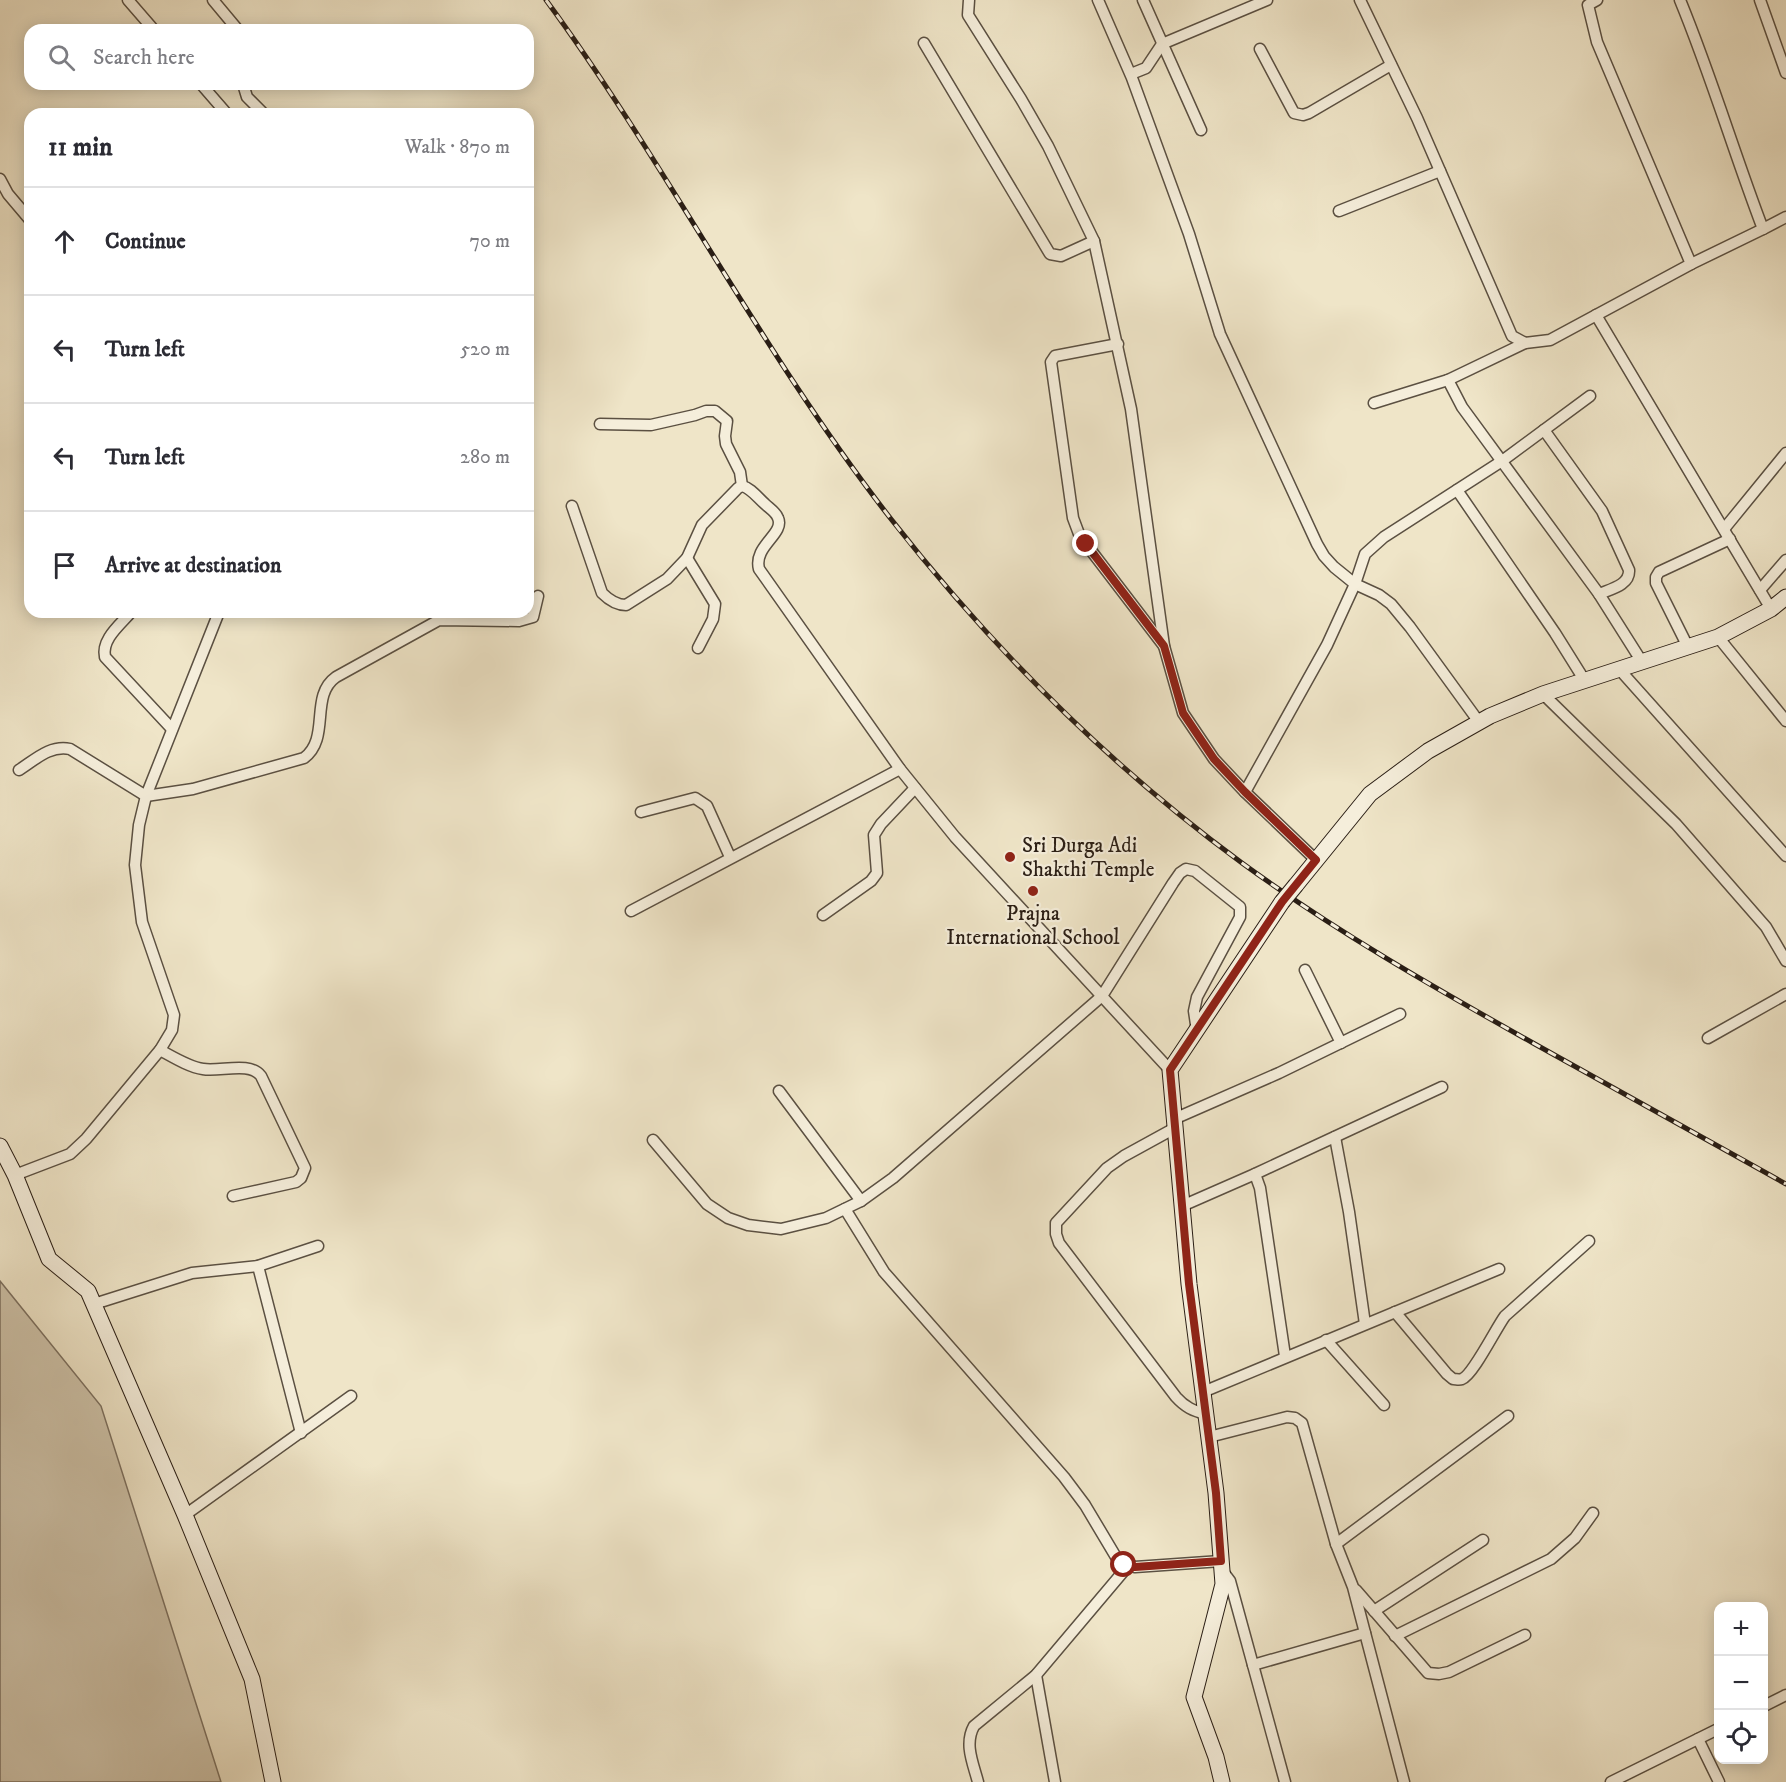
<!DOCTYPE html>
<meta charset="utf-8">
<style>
body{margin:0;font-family:"IM FELL DW Pica",serif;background:#f7f7f7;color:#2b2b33}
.controls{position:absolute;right:18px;bottom:18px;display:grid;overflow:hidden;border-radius:12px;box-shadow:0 3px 15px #0003}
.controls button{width:54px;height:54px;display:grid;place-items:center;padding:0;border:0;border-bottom:2px solid #e1e1e2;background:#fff;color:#2b2b33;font:30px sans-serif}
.stop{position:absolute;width:18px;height:18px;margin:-14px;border:4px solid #8f2418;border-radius:50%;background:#fff}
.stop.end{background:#8f2418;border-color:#fff;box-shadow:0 2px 6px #0008}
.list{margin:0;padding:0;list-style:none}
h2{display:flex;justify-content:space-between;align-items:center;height:78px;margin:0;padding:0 24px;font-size:26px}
h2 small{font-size:20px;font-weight:400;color:#7c7c81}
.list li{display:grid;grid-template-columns:39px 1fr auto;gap:18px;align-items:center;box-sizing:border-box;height:108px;padding:0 24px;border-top:2px solid #e1e1e2}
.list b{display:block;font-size:22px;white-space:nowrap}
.list em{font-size:20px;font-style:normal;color:#7c7c81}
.icon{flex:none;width:33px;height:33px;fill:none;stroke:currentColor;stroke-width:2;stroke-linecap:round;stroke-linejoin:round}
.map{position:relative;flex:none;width:1786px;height:1782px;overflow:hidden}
.search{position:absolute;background:#fff;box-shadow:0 3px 15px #0003;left:24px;top:24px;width:510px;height:66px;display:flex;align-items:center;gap:15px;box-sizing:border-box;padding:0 21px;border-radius:18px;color:#7c7c81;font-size:22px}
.panel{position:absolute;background:#fff;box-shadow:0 3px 15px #0003;left:24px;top:108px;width:510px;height:510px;border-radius:18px}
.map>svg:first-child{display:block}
.green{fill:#cec3aa;stroke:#7c7060;stroke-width:1.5}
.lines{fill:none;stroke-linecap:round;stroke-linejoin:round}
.street-casing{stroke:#5b5042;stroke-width:13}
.secondary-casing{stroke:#2a1e15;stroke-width:17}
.street{stroke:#f5eedb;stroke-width:10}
.secondary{stroke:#f5eedb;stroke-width:15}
.rail-casing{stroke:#2a1e15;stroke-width:5}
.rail{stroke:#f5eedb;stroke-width:3;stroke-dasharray:9;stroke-linecap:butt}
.secondary-bridge-casing{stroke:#2a1e15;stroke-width:17;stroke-linecap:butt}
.secondary-bridge{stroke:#f5eedb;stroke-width:15}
.route{stroke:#8f2418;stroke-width:8}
.poi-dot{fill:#8f2418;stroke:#f5eedb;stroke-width:2}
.labels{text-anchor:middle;stroke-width:4.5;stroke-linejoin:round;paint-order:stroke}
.poi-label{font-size:21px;fill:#2a1e15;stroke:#f5eedb;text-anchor:start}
</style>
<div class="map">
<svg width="1786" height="1782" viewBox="0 0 1786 1782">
<rect width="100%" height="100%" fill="#efe5c8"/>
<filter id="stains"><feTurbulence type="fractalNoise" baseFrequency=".00333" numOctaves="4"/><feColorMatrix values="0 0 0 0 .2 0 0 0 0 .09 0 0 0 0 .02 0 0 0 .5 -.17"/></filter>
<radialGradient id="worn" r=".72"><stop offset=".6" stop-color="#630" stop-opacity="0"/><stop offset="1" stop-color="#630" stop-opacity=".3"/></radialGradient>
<!-- green -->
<polygon class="green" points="0,1281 101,1406 221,1782 0,1782"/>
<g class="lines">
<defs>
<g id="street">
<polyline points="128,0 154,30"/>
<polyline points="213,0 238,30"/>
<polyline points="969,0 968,15 1021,99 1048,146 1094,241 1131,409 1164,646 1183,713 1214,759 1245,792 1316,860"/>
<polyline points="1098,0 1132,78 1189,234 1220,334 1317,544 1324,556 1334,567 1355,584 1379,595 1391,604 1410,627 1479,722"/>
<polyline points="1143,0 1201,130"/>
<polyline points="1360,0 1417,118 1512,336 1525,343 1550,340 1691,264 1597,42 1588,5 1597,0"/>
<path d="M 1680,0 C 1711,75 1734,153 1763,229 L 1786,217"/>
<polyline points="1760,0 1786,73"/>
<polyline points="924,43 1050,254 1061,256 1094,241"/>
<polyline points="1260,49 1294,113 1303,115 1309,113 1391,65"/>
<polyline points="1131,74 1146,68 1162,44 1267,0"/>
<polyline points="201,84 227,114"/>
<polyline points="243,84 247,97 264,114"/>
<polyline points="0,179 8,194 30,220"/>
<polyline points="1339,211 1440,171"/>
<polyline points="1691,264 1763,229"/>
<polyline points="1596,315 1771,609"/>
<polyline points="1118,344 1055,356 1051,362 1073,518 1079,534 1086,544 1164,646"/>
<polyline points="1448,380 1462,407 1599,594 1642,662"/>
<polyline points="1374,403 1448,380 1525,343"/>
<polyline points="600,424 651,425 695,415 706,411 715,411 727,421 725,436 726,444 740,472 742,486"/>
<path d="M 1544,430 L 1602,511 L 1629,570 C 1630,585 1611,589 1599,594"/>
<polyline points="1457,490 1555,633 1585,681"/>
<path d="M 572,506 L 602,593 C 609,600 616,605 626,605 L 667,579 L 687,558 L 702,525 L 738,488 L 742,486 C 751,488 758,498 765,504 C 769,508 776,512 778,518 C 785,534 753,546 759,569 L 900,769 L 955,837 L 1170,1070"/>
<polyline points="1724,529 1786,453"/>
<polyline points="687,558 715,604 713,619 698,648"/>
<polyline points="1760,590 1786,560"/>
<path d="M 131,612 C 121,624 101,639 105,657 L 172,729"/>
<polyline points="1718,637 1786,721"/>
<polyline points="1688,647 1656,583 1656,577 1659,572 1730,539"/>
<polyline points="1619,669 1786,856"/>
<polyline points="1543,694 1676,824 1766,927 1786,961"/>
<path d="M 19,770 C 36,759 50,745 70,749 L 146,796 L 193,789 L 304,758 C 331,738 309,696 336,677 L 439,620 L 519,621 L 533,617 L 538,596"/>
<polyline points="1245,792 1327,645 1355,584 1365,554 1384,537 1502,461 1590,396"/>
<polyline points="641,812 695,798 707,806 730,857"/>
<polyline points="631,911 900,769"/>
<polyline points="823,915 871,881 877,873 874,835 881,824 915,788"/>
<polyline points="1305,970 1341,1043"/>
<polyline points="1708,1038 1786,994"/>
<path d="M 160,1050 C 173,1057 189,1067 203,1069 C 220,1072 250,1061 261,1076 L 305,1168 L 301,1178 L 296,1182 L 233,1196"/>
<polyline points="779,1091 861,1201"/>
<polyline points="1174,1119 1279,1073 1400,1014"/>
<path d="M 1175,1128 L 1124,1156 L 1107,1168 L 1056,1223 L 1056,1234 L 1059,1243 L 1176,1397 C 1185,1407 1193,1411 1206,1414"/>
<polyline points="1335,1137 1349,1212 1365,1324"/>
<polyline points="653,1140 707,1204 728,1218 748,1225 781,1229 826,1218 861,1201 893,1178 1102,996 1173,883 1180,873 1186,869 1195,871 1240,907 1240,917 1197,997 1194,1011 1197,1031"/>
<polyline points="1255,1174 1260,1188 1285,1356"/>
<polyline points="15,1175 70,1154 86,1139 160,1050 172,1030 174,1015 142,922 135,865 139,825 146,796 219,612"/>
<polyline points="1182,1206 1255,1174 1442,1087"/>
<polyline points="845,1209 884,1272 1064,1477 1085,1505 1119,1562 1135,1567 1221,1561"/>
<polyline points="258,1266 301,1433"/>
<polyline points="94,1304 192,1273 258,1266 318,1246"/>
<path d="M 1395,1312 L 1447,1374 L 1453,1379 C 1456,1379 1459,1380 1462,1379 C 1473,1375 1496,1328 1505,1316 L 1589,1241"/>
<polyline points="1326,1340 1384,1405"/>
<polyline points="1203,1392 1499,1269"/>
<polyline points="1209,1437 1287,1417 1295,1418 1302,1423 1336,1544 1353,1587 1404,1782"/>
<polyline points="185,1515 351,1396"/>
<polyline points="1336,1544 1508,1416"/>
<polyline points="1224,1573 1230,1581 1285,1782"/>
<polyline points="1356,1590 1428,1673 1439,1674 1449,1672 1525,1635"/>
<polyline points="1374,1611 1483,1540"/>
<polyline points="1395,1636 1551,1559 1575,1538 1593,1513"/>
<polyline points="1253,1665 1365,1633"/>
<polyline points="1036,1675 1055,1782"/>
<polyline points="1764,1706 1786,1695"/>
<polyline points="1698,1739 1719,1782"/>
<path d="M 978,1782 C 973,1763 964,1744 974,1726 L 1036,1675 L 1128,1566"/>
<polyline points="1611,1782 1718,1729"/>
</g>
<g id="secondary">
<polyline points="1296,885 1370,794 1428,751 1490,716 1543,694 1718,637 1771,609 1786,597"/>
<polyline points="0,1146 15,1175 49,1259 88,1291 185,1515 252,1679 273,1782"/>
<polyline points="1222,1782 1216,1757 1194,1697 1223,1584 1216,1493 1189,1284 1170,1070 1282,902"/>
</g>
</defs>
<!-- street casing -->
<use href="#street" class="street-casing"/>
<!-- secondary casing -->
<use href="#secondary" class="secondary-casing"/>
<!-- street -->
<use href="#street" class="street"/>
<!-- secondary -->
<use href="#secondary" class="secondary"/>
<defs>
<path id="rail" d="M 546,0 C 669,168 763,355 891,519 C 992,648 1110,766 1242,863 C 1334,930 1433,987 1533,1043 C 1617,1090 1702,1137 1786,1184"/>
</defs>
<!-- rail casing -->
<use href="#rail" class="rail-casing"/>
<!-- rail -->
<use href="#rail" class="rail"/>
<defs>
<polyline id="secondary-bridge" points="1282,902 1296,885"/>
</defs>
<!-- secondary-bridge casing -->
<use href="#secondary-bridge" class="secondary-bridge-casing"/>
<!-- secondary-bridge -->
<use href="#secondary-bridge" class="secondary-bridge"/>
</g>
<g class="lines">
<!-- route -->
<polyline class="route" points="1086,544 1164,646 1183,713 1214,759 1245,792 1316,860 1282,902 1170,1070 1189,1284 1216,1493 1221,1561 1135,1567 1124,1565"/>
</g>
<!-- markers -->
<g class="poi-dot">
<circle cx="1010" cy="857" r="6"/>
<circle cx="1033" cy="891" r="6"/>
</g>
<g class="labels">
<!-- poi labels -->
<g class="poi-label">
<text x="1022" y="852">Sri Durga Adi<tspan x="1022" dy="24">Shakthi Temple</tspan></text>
<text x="1033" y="920" text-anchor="middle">Prajna<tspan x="1033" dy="24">International School</tspan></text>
</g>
</g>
<rect width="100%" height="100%" filter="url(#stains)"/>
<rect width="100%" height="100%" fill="url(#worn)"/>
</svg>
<div class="controls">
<button>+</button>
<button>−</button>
<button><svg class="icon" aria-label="locate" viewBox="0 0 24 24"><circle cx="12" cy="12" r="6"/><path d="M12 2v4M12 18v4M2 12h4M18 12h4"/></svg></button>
</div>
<div class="stop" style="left:1124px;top:1565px"></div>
<div class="stop end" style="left:1086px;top:544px"></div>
<div class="search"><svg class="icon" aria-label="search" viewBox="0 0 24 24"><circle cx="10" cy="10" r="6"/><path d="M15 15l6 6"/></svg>Search here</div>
<section class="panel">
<h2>11 min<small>Walk · 870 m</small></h2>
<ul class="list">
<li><svg class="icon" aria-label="ahead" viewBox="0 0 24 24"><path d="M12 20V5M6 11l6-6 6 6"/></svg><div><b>Continue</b></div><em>70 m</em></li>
<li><svg class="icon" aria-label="left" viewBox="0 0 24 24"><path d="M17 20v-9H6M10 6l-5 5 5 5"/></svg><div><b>Turn left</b></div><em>520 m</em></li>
<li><svg class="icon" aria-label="left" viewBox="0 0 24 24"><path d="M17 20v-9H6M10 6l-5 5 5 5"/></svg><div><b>Turn left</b></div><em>280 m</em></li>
<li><svg class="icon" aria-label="arrive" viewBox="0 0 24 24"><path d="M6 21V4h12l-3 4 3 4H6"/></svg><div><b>Arrive at destination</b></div></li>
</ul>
</section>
</div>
